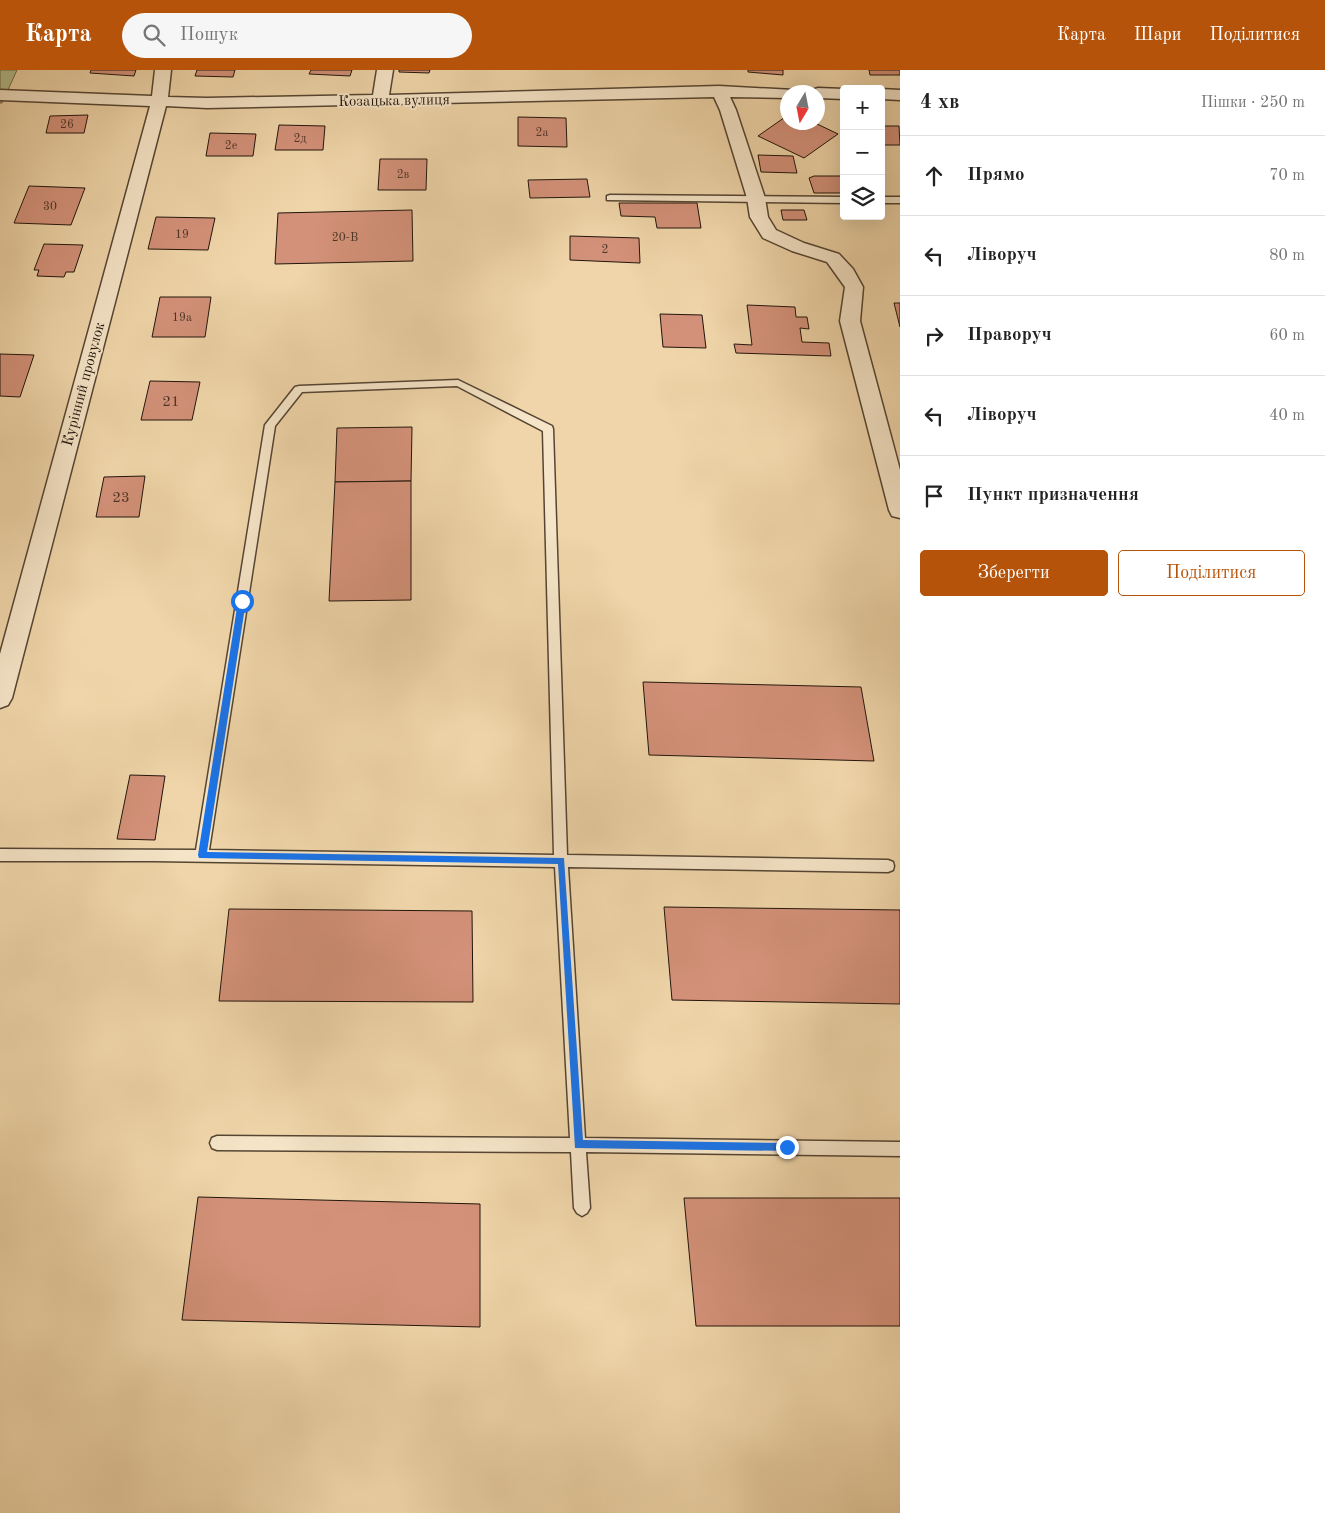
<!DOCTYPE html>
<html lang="uk">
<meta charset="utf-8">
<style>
body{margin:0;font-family:"Old Standard TT",serif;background:#f6f6f6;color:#222}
.controls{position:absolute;right:15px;top:15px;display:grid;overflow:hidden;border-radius:5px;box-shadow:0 5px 20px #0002}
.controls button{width:45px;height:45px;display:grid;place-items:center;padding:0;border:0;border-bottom:1px solid #e0e0e0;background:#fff;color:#222;font:25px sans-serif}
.compass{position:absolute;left:780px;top:15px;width:45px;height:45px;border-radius:50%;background:#fff;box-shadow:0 5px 20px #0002;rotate:190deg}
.stop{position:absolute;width:15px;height:15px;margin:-11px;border:4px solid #1a73e8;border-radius:50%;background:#fff}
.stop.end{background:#1a73e8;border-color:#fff;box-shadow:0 1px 5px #0008}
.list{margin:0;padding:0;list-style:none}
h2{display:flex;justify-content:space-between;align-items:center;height:65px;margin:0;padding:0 20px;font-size:21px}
h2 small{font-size:16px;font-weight:400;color:#767676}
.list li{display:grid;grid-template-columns:32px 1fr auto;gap:15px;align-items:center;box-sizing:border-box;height:80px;padding:0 20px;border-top:1px solid #e0e0e0}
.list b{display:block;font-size:19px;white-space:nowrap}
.list em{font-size:16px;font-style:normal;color:#767676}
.actions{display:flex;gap:10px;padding:15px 20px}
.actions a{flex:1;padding:11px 0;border:1px solid #b45309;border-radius:5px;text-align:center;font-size:18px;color:#b45309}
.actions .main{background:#b45309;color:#fff}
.icon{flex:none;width:28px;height:28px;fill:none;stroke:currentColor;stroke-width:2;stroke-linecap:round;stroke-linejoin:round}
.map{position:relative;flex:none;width:900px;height:1443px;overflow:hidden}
header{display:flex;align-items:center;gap:30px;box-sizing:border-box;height:70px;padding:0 25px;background:#b45309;color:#fff}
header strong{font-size:24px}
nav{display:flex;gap:28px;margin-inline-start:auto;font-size:18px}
.search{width:350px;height:45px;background:#f6f6f6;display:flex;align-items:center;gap:12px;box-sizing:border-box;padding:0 18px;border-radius:28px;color:#767676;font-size:19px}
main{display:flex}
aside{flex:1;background:#fff}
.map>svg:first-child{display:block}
.green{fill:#b4be8c;stroke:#6b6a4c}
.building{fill:#d39179;stroke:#22150b}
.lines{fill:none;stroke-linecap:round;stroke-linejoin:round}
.service-casing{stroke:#554532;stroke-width:3}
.minor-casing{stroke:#554532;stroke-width:3}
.service{fill:#f5e4c7;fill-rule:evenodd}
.minor{fill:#f5e4c7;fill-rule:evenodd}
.route{fill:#1a73e8}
.labels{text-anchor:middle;stroke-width:4;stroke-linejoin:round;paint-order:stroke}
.far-number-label{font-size:12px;fill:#4e3426}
.far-street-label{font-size:15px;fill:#22150b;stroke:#f5e4c7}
.number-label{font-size:15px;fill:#4e3426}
</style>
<header>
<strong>Карта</strong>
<div class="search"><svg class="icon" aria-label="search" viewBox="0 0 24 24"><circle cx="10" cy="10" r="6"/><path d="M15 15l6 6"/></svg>Пошук</div>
<nav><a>Карта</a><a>Шари</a><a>Поділитися</a></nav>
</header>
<main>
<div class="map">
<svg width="900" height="1443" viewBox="0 0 900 1443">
<rect width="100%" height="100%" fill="#efd5a9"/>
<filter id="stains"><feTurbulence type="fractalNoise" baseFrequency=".004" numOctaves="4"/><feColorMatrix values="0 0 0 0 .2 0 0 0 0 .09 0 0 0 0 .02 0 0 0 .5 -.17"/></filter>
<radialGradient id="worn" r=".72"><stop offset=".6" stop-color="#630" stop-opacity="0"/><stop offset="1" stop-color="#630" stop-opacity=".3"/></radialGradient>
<!-- green -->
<polygon class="green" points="0,0 17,0 2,33 0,33"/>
<!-- building -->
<g class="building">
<polygon points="91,0 136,0 134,6 90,3"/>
<polygon points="197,0 235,0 233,7 195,6"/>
<polygon points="311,0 352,0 350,6 309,4"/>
<polygon points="399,0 430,0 429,3 399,2"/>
<polygon points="748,0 783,0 783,5 748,2"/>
<polygon points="869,0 900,0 900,5 870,5"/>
<polygon points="88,45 84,63 46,63 50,46"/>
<polygon points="788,45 788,52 813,52 838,64 804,88 758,66"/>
<polygon points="518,47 566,48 567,77 518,76"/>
<polygon points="279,55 325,56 323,80 275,80"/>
<polygon points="881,56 899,56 900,75 881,75"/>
<polygon points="210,63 256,64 253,86 206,86"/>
<polygon points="758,85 793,86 797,103 761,102"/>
<polygon points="380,89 427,89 426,120 378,120"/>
<polygon points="814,106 843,106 844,123 814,123 809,108"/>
<polygon points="587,109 590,127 530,128 528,110"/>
<polygon points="29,116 85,118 71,155 14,153"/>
<polygon points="619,133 697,133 701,158 657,158 655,147 621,146"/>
<polygon points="412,140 413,191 275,194 278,143"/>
<polygon points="781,140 804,140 807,150 783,150"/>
<polygon points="156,147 215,148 208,180 148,179"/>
<polygon points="570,166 639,168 640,193 570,190"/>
<polygon points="44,174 83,175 74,202 66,202 64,207 37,206 39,200 34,200"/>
<polygon points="160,227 211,227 205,267 152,267"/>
<polygon points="894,233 900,233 900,257"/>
<polygon points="747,235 795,237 796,247 807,247 809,259 800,258 802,272 829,273 831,286 736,283 734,274 752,275"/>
<polygon points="660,244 702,245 706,278 663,277"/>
<polygon points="0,284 34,285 20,327 0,326"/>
<polygon points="150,311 200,312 192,350 141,350"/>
<polygon points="412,357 411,411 335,412 337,358"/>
<polygon points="145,406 139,447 96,447 104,407"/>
<polygon points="411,411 411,530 329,531 335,412"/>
<polygon points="643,612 861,617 874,691 649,685"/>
<polygon points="130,705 165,706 155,770 117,769"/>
<polygon points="664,837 900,840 900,934 672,930"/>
<polygon points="229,839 472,841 473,932 219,931"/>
<polygon points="198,1127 480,1134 480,1257 182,1250"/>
<polygon points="684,1128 900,1128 900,1256 696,1256"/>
</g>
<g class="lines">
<defs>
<g id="service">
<polygon points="610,125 844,127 844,133 607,130 607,126"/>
<rect x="881" y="127" width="19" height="6"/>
<path d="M 458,310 L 552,356 L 553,359 L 567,785 L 888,790 L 893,792 L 894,796 L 893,800 L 888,802 L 568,797 L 585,1068 L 900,1072 L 900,1086 L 586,1082 L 590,1138 L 587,1143 L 582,1146 L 577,1143 L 574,1138 L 571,1082 L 217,1080 L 212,1078 L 210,1073 L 212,1068 L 217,1066 L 570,1068 L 555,797 L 153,791 L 0,791 L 0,779 L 196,780 L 265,355 L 295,317 L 299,316 ZM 457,316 L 543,361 L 554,785 L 209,780 L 275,356 L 302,322 Z"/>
</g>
<g id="minor">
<polygon points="155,0 171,0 168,27 207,28 373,25 377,0 393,0 389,25 719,16 794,20 796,22 788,22 788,28 730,27 736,40 765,128 768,147 776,160 804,173 839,184 853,199 863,217 860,251 900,400 900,448 892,446 889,440 840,251 845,217 827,192 792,181 763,168 750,147 747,128 720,40 714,27 207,38 166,36 12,628 8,635 0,638 0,584 150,36 0,30 0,20 152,26"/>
<polygon points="818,18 844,19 844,29 818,28 818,22 810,22 812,20"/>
<polygon points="881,19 900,20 900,30 881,29"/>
</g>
</defs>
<!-- service casing -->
<use href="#service" class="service-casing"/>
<!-- minor casing -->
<use href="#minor" class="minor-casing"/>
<!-- service -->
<use href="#service" class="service"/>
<!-- minor -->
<use href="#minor" class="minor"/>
</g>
<!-- route -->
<polygon class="route" points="242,528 246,531 207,782 564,788 583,1070 787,1073 790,1074 790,1081 575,1078 558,794 199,788 198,785 238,531"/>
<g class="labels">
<!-- far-number labels -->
<g class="far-number-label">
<text x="67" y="58">26</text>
<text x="542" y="66">2а</text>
<text x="300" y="72">2д</text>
<text x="231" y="79">2е</text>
<text x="403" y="108">2в</text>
<text x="50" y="140">30</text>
<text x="182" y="168">19</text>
<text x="345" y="171">20-В</text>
<text x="605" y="183">2</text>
<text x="182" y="251">19а</text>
</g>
<!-- far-street labels -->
<g class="far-street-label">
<text transform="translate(394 30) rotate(-1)" y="5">Козацька вулиця</text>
<text transform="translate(83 314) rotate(-75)" y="5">Курінний провулок</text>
</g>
<!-- number labels -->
<g class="number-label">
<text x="171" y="336">21</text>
<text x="121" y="432">23</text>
</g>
</g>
<rect width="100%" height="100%" filter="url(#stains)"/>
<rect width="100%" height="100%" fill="url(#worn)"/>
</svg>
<div class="controls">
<button>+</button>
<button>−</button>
<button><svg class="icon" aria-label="layers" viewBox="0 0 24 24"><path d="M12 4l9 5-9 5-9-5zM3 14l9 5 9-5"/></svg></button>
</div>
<svg class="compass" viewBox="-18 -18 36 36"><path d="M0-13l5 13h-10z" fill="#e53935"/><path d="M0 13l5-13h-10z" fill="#767676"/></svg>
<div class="stop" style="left:242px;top:531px"></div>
<div class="stop end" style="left:787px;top:1077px"></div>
</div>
<aside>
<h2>4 хв<small>Пішки · 250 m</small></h2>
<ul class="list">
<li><svg class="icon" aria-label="ahead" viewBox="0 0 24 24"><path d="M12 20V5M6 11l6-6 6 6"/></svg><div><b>Прямо</b></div><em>70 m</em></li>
<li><svg class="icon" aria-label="left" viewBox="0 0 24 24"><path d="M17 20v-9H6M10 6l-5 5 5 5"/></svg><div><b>Ліворуч</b></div><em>80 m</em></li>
<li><svg class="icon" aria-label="right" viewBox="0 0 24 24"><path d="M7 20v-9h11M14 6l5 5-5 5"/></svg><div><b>Праворуч</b></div><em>60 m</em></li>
<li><svg class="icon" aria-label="left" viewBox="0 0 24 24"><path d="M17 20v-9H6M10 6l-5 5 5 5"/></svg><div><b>Ліворуч</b></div><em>40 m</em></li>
<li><svg class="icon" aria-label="arrive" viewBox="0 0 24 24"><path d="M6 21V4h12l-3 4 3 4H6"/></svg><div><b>Пункт призначення</b></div></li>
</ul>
<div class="actions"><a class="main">Зберегти</a><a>Поділитися</a></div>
</aside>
</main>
